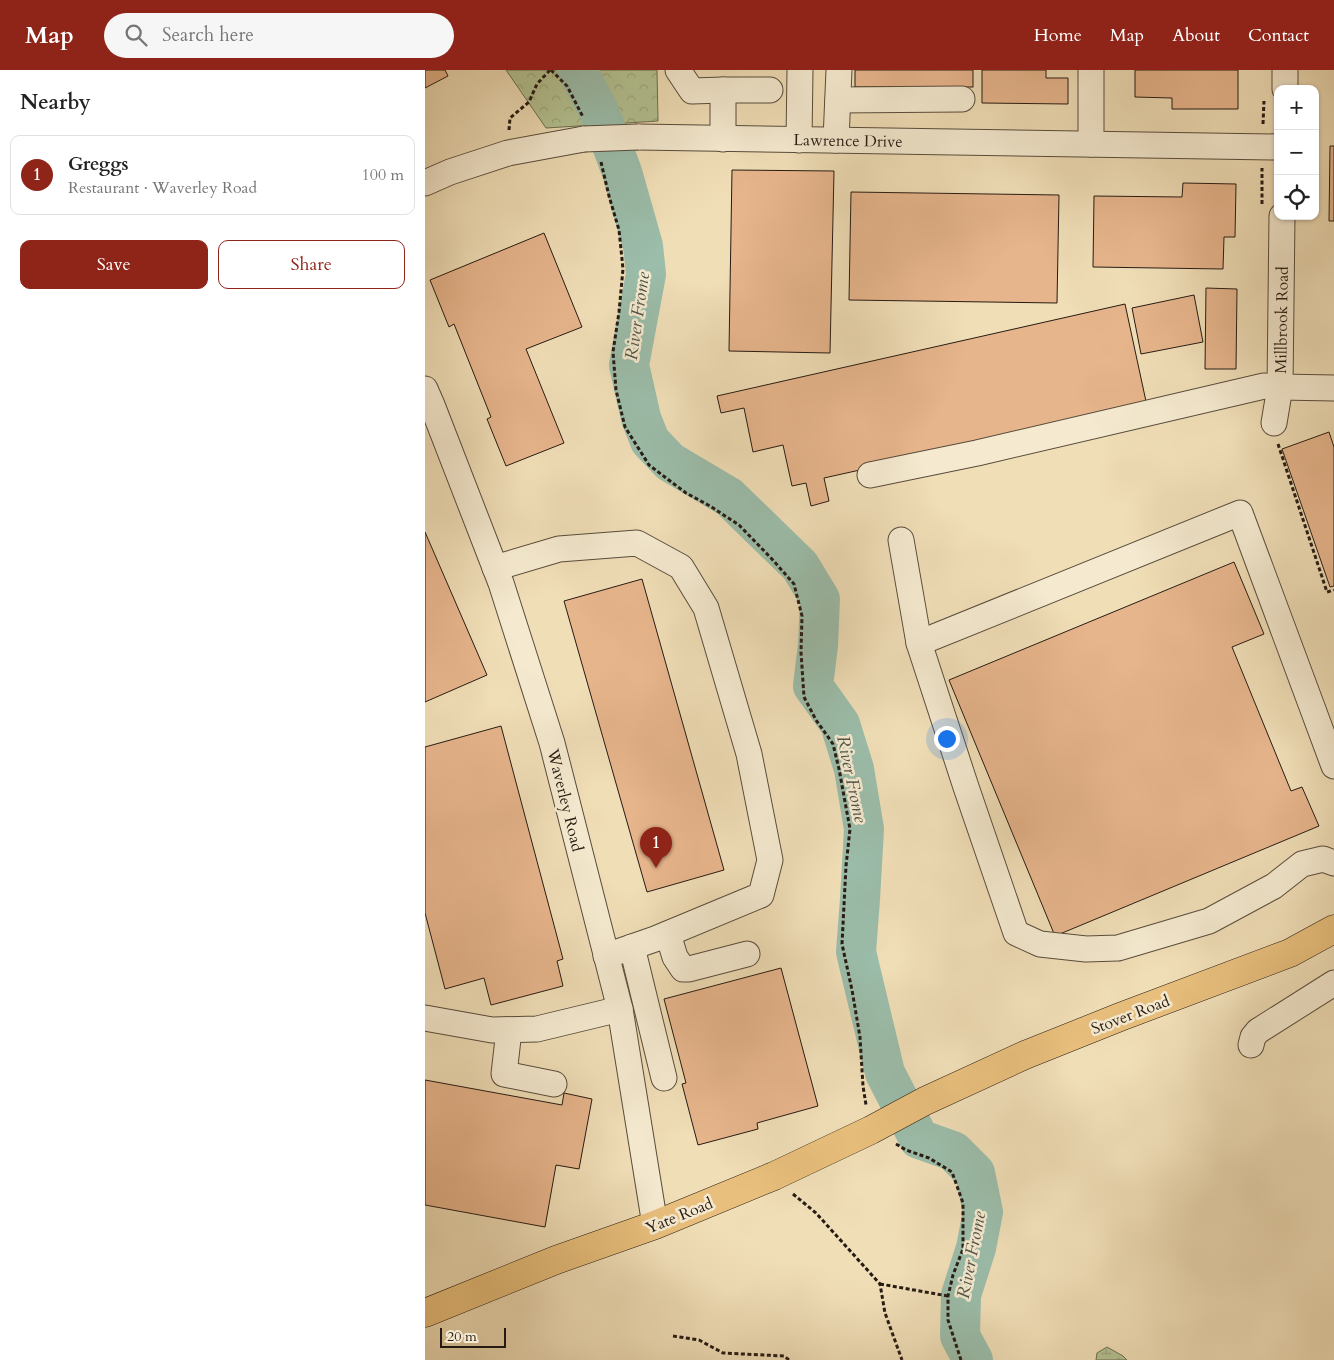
<!DOCTYPE html>
<meta charset="utf-8">
<style>
body{margin:0;font-family:Cardo,serif;background:#f6f6f6;color:#222}
.controls{position:absolute;right:15px;top:15px;display:grid;overflow:hidden;border-radius:10px;box-shadow:0 1px 4px #0004}
.controls button{width:45px;height:45px;display:grid;place-items:center;padding:0;border:0;border-bottom:1px solid #e0e0e0;background:#fff;color:#222;font:25px sans-serif}
.scale{position:absolute;left:15px;bottom:12px;width:66px;box-sizing:border-box;padding-left:5px;border:2px solid #261b13;border-top:0;font-size:14px;line-height:18px;white-space:nowrap;color:#261b13;-webkit-text-stroke:4px #f5ead0;paint-order:stroke}
.you{position:absolute;left:521px;top:668px;width:18px;height:18px;margin:-12px;border:4px solid #fff;border-radius:50%;background:#1a73e8;box-shadow:0 0 0 8px #1a73e833}
.badge{display:grid;place-items:center;width:32px;height:32px;border-radius:50%;background:#8f2418;color:#fff;font-size:16px;font-weight:700}
.pin{position:absolute;translate:-50% -41px;filter:drop-shadow(0 1px 2px #0008)}
.pin::after{content:'';position:absolute;top:26px;width:18px;height:15px;background:inherit;clip-path:polygon(0 0,100% 0,50% 100%)}
.list{margin:0;padding:0;list-style:none}
h2{display:flex;justify-content:space-between;align-items:center;height:65px;margin:0;padding:0 20px;font-size:21px}
h2 small{font-size:16px;font-weight:400;color:#767676}
.list li{display:grid;grid-template-columns:32px 1fr auto;gap:15px;align-items:center;box-sizing:border-box;height:80px;margin:0 10px 10px;padding:0 10px;border:1px solid #e0e0e0;border-radius:10px}
.list b{display:block;font-size:19px;white-space:nowrap}
.list p{margin:0;font-size:16px;white-space:nowrap;color:#767676}
.list em{font-size:16px;font-style:normal;color:#767676}
.actions{display:flex;gap:10px;padding:15px 20px}
.actions a{flex:1;padding:11px 0;border:1px solid #8f2418;border-radius:10px;text-align:center;font-size:18px;color:#8f2418}
.actions .main{background:#8f2418;color:#fff}
.icon{flex:none;width:28px;height:28px;fill:none;stroke:currentColor;stroke-width:2;stroke-linecap:round;stroke-linejoin:round}
.map{position:relative;flex:none;width:909px;height:1290px;overflow:hidden}
header{display:flex;align-items:center;gap:30px;box-sizing:border-box;height:70px;padding:0 25px;background:#8f2418;color:#fff}
header strong{font-size:24px}
nav{display:flex;gap:28px;margin-inline-start:auto;font-size:18px}
.search{width:350px;height:45px;background:#f6f6f6;display:flex;align-items:center;gap:12px;box-sizing:border-box;padding:0 18px;border-radius:28px;color:#767676;font-size:19px}
main{display:flex}
aside{flex:1;background:#fff}
.map>svg:first-child{display:block}
.forest{fill:url(#forest-crowns);stroke:#6d6e52}
.wetland{fill:url(#wetland-marsh);stroke:#6d6e52}
.lines{fill:none;stroke-linecap:round;stroke-linejoin:round}
.river{stroke:#9bbdaa;stroke-width:40}
.building{fill:#e7b58c;stroke:#261b13}
.minor-casing{stroke:#584c3c;stroke-width:27}
.major-casing{stroke:#261b13;stroke-width:29}
.path{stroke:#261b13;stroke-width:3;stroke-dasharray:4 2.5;stroke-linecap:butt}
.minor{stroke:#f5ead0;stroke-width:25}
.major{stroke:#e8bf7c;stroke-width:28}
.minor-bridge-casing{stroke:#584c3c;stroke-width:27;stroke-linecap:butt}
.minor-bridge{stroke:#f5ead0;stroke-width:25}
.labels{text-anchor:middle;stroke-width:5;stroke-linejoin:round;paint-order:stroke}
.street-label{font-size:16px;fill:#261b13;stroke:#f5ead0}
.water-label{font-size:18px;font-style:italic;fill:#4f5448;stroke:#f5ead0}
</style>
<header>
<strong>Map</strong>
<div class="search"><svg class="icon" aria-label="search" viewBox="0 0 24 24"><circle cx="10" cy="10" r="6"/><path d="M15 15l6 6"/></svg>Search here</div>
<nav><a>Home</a><a>Map</a><a>About</a><a>Contact</a></nav>
</header>
<main>
<aside>
<h2>Nearby<small></small></h2>
<ul class="list">
<li><span class="badge">1</span><div><b>Greggs</b><p>Restaurant · Waverley Road</p></div><em>100 m</em></li>
</ul>
<div class="actions"><a class="main">Save</a><a>Share</a></div>
</aside>
<div class="map">
<svg width="909" height="1290" viewBox="0 0 909 1290">
<defs>
<pattern id="forest-crowns" width="20" height="18" patternUnits="userSpaceOnUse" patternTransform="scale(1.25)"><rect width="20" height="18" fill="#b4c292"/><path d="M2 6a3 3 0 1 1 6 0M12 15a3 3 0 1 1 6 0" fill="none" stroke="#9ba67d"/></pattern>
<pattern id="wetland-marsh" width="20" height="14" patternUnits="userSpaceOnUse" patternTransform="scale(1.25)"><rect width="20" height="14" fill="#b4c292"/><path d="M1 5h8M5 5V1M11 12h8M15 12V8" fill="none" stroke="#9ba67d"/></pattern>
</defs>
<rect width="100%" height="100%" fill="#f0deb7"/>
<filter id="stains"><feTurbulence type="fractalNoise" baseFrequency=".004" numOctaves="4"/><feColorMatrix values="0 0 0 0 .2 0 0 0 0 .09 0 0 0 0 .02 0 0 0 .5 -.17"/></filter>
<radialGradient id="worn" r=".72"><stop offset=".6" stop-color="#630" stop-opacity="0"/><stop offset="1" stop-color="#630" stop-opacity=".3"/></radialGradient>
<!-- forest -->
<polygon class="forest" points="81,0 232,0 233,51 121,58"/>
<!-- wetland -->
<polygon class="wetland" points="682,1277 698,1286 702,1290 671,1290 672,1283"/>
<g class="lines">
<!-- river -->
<polyline class="river" points="152,0 174,41 197,102 218,176 221,204 204,295 216,348 225,371 245,392 304,427 375,496 395,529 393,575 388,616 415,654 429,699 439,759 435,829 431,882 460,1003 494,1069 528,1081 550,1103 558,1142 551,1178 536,1225 535,1266 548,1290"/>
</g>
<!-- building -->
<g class="building">
<polygon points="0,0 20,0 23,6 0,18"/>
<rect x="430" y="0" width="118" height="17"/>
<polygon points="557,0 621,0 621,8 643,8 643,34 557,33"/>
<polygon points="710,0 813,0 813,39 747,39 747,28 710,27"/>
<polygon points="905,76 909,76 909,151 904,151"/>
<polygon points="307,100 409,101 405,283 304,281"/>
<polygon points="758,113 811,114 810,167 799,167 798,199 668,197 669,126 757,127"/>
<polygon points="426,122 634,125 632,233 424,230"/>
<polygon points="119,163 157,257 101,279 139,373 81,396 62,349 66,347 29,254 24,257 5,210"/>
<polygon points="781,218 812,219 811,299 780,299"/>
<polygon points="769,225 778,272 716,284 707,238"/>
<polygon points="700,234 722,336 399,408 404,431 386,436 381,413 367,416 358,375 328,382 319,338 296,343 292,326"/>
<polygon points="904,362 909,377 909,516 905,517 857,379"/>
<polygon points="0,462 62,605 0,632"/>
<polygon points="809,492 839,564 807,577 866,721 877,717 894,756 630,866 524,610"/>
<polygon points="217,509 299,800 222,822 139,531"/>
<polygon points="76,656 138,889 132,891 138,916 66,935 59,908 20,919 0,843 0,677"/>
<polygon points="356,898 393,1036 332,1053 333,1059 273,1075 257,1014 261,1013 239,929"/>
<polygon points="0,1010 137,1035 139,1023 167,1029 154,1099 131,1095 120,1157 0,1135"/>
</g>
<g class="lines">
<defs>
<g id="minor">
<polyline points="253,0 267,21 298,20"/>
<polyline points="860,19 860,0"/>
<polyline points="413,30 537,29"/>
<polyline points="213,67 853,77"/>
<polyline points="298,69 298,20 345,20"/>
<polyline points="374,70 375,0"/>
<polyline points="411,70 414,0"/>
<polyline points="666,74 666,0"/>
<polyline points="0,113 25,102 83,83 159,69"/>
<polyline points="0,319 7,335 76,513 127,673 195,939 230,1155"/>
<polyline points="849,353 855,317 857,146"/>
<polyline points="445,405 552,383 839,316 855,317 909,318"/>
<polyline points="476,470 494,573 541,717 591,863 615,874 661,879 693,878 784,851 849,816 877,794 898,789 909,793"/>
<polyline points="70,498 134,479 212,473 256,497 281,538 324,684 345,790 336,825 230,869 181,886"/>
<polyline points="494,573 815,443 909,696"/>
<polyline points="243,864 250,887 258,899 264,899 322,884"/>
<polyline points="207,877 239,1008"/>
<polyline points="0,948 67,960 112,959 195,939"/>
<polyline points="84,960 79,1004 129,1014"/>
<polyline points="826,975 828,967 833,961 909,913"/>
</g>
<polyline id="major" points="0,1243 131,1190 230,1155 349,1106 446,1060 500,1031 600,985 695,947 865,883 909,859"/>
</defs>
<!-- minor casing -->
<use href="#minor" class="minor-casing"/>
<!-- major casing -->
<use href="#major" class="major-casing"/>
<!-- path -->
<g class="path">
<polyline points="126,0 142,16 158,47"/>
<polyline points="838,54 839,31"/>
<polyline points="84,60 85,48 104,32 112,14 125,0"/>
<polyline points="176,92 184,126 194,160 198,199 194,242 188,282 191,320 200,357 224,395 261,423 285,436 314,455 346,488 369,514 377,546 376,582 379,627 391,650 408,674 414,699 425,759 421,796 417,874 427,920 435,967 438,1016 441,1035"/>
<polyline points="837,134 837,98"/>
<polyline points="853,374 902,522 909,520"/>
<polyline points="471,1074 481,1080 504,1088 527,1102 538,1133 538,1179 528,1205 523,1226 523,1250 536,1290"/>
<polyline points="368,1124 391,1143 455,1214 460,1243 477,1290"/>
<polyline points="455,1214 523,1226"/>
<polyline points="248,1266 274,1270 298,1283 359,1286 364,1290"/>
</g>
<!-- minor -->
<use href="#minor" class="minor"/>
<!-- major -->
<use href="#major" class="major"/>
<defs>
<polyline id="minor-bridge" points="159,69 213,67"/>
</defs>
<!-- minor-bridge casing -->
<use href="#minor-bridge" class="minor-bridge-casing"/>
<!-- minor-bridge -->
<use href="#minor-bridge" class="minor-bridge"/>
</g>
<g class="labels">
<!-- street labels -->
<g class="street-label">
<text transform="translate(423 70) rotate(1)" y="6">Lawrence Drive</text>
<text transform="translate(856 250) rotate(-89)" y="6">Millbrook Road</text>
<text transform="translate(141 730) rotate(76)" y="6">Waverley Road</text>
<text transform="translate(705 944) rotate(-21)" y="6">Stover Road</text>
<text transform="translate(254 1145) rotate(-22)" y="6">Yate Road</text>
</g>
<!-- water labels -->
<g class="water-label">
<text transform="translate(212 246) rotate(-82)" y="6">River Frome</text>
<text transform="translate(427 709) rotate(78)" y="6">River Frome</text>
<text transform="translate(546 1185) rotate(-79)" y="6">River Frome</text>
</g>
</g>
<rect width="100%" height="100%" filter="url(#stains)"/>
<rect width="100%" height="100%" fill="url(#worn)"/>
</svg>
<div class="controls">
<button>+</button>
<button>−</button>
<button><svg class="icon" aria-label="locate" viewBox="0 0 24 24"><circle cx="12" cy="12" r="6"/><path d="M12 2v4M12 18v4M2 12h4M18 12h4"/></svg></button>
</div>
<div class="scale">20 m</div>
<div class="you"></div>
<div class="pin badge" style="left:231px;top:798px">1</div>
</div>
</main>
